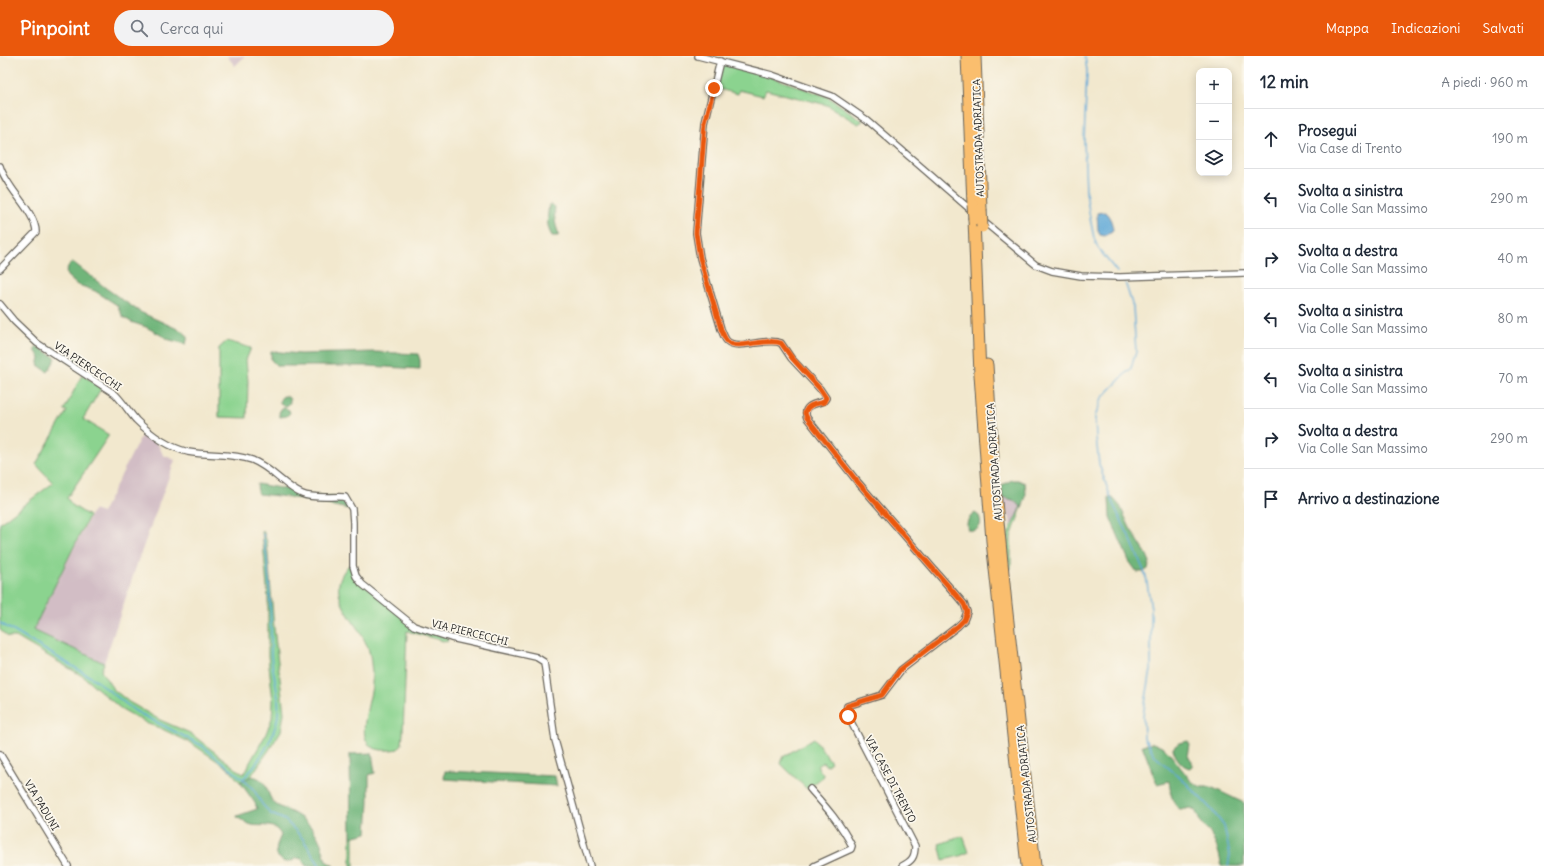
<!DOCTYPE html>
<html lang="it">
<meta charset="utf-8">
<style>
body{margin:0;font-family:Delius,sans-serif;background:#f2f2f3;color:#1f2937}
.controls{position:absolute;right:12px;top:12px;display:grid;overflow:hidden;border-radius:8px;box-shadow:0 2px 10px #0003}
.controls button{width:36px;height:36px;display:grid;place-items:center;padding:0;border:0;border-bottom:1px solid #e0e1e3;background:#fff;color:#1f2937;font:20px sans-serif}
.stop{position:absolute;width:12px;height:12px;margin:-9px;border:3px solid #ea580c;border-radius:50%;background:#fff}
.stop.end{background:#ea580c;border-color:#fff;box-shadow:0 1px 4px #0008}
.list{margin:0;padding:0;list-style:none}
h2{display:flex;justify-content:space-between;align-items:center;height:52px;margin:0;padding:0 16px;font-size:17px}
h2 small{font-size:13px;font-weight:400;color:#747a83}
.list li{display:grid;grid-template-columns:26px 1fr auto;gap:12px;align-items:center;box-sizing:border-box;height:60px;padding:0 16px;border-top:1px solid #e0e1e3}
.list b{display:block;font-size:15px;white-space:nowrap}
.list p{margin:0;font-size:13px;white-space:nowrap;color:#747a83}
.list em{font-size:13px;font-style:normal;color:#747a83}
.icon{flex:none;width:22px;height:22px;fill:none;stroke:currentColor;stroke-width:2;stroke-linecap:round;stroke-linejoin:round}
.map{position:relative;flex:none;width:1244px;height:810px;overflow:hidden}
header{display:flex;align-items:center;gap:24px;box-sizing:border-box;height:56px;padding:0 20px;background:#ea580c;color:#fff}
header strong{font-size:19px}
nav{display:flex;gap:22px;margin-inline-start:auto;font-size:14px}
.search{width:280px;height:36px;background:#f2f2f3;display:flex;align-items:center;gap:10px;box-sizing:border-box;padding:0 14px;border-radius:22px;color:#747a83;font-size:15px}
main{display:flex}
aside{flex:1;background:#fff}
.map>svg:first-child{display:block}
.industrial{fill:#d2bdc5}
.green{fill:#8bd38f;stroke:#547856}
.forest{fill:#70b57a;stroke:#46684b}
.water{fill:#61a9d7;stroke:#3e627a}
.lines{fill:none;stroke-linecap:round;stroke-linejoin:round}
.stream{stroke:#61a9d7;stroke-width:1.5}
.street-casing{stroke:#67635a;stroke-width:8}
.highway-casing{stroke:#67635a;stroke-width:13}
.street{stroke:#fff;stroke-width:5.5}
.highway{stroke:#fabe6e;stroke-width:11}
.highway-bridge-casing{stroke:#67635a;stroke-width:13;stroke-linecap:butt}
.highway-bridge{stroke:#fabe6e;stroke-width:11}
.route{stroke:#ea580c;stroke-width:5}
.labels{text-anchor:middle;stroke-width:3.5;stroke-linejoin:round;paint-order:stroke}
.street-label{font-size:10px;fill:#1c1c1c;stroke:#fbf7ec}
</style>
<header>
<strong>Pinpoint</strong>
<div class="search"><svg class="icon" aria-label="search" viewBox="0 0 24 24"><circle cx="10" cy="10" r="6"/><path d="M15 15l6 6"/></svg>Cerca qui</div>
<nav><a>Mappa</a><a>Indicazioni</a><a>Salvati</a></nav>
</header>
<main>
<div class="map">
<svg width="1244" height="810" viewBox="0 0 1244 810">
<rect width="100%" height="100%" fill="#fbf7ec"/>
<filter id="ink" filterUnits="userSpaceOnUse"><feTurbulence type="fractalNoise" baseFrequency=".025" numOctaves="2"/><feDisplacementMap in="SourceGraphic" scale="8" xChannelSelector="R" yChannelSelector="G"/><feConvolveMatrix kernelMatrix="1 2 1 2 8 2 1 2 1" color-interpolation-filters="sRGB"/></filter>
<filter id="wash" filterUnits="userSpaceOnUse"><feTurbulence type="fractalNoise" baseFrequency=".012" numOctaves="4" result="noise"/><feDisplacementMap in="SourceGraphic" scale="16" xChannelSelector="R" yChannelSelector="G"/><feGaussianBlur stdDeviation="0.9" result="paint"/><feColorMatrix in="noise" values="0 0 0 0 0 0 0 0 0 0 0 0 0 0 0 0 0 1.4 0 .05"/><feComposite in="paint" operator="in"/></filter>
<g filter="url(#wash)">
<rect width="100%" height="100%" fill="#f2e8ce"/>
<!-- industrial -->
<g class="industrial">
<polygon points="227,0 245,0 235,10"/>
<polygon points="143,376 159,390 163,399 175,404 138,505 104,607 33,574 93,454 102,457"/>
<polygon points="1003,441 1013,444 1021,450 1008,478 1010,473 1010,463 1005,450"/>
</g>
<!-- green -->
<g class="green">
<polygon points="721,8 774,22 828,41 863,65 858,68 827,49 766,34 763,40 739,34 738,38 715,32"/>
<polygon points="227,285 251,292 246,304 248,325 247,362 219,361 219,292"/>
<polygon points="82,319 102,331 83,363 109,379 67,442 72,449 89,460 33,574 104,607 101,615 113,633 129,646 160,664 190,677 243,718 247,714 249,708 265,680 272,662 273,645 268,600 268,542 262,476 263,474 267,486 274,572 284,657 281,675 269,694 251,720 240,726 229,713 191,687 160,672 148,668 120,652 84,621 16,581 8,581 0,574 0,467 53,427 36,408 67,355 64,354"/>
<polygon points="1021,450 1022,451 1011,481 1011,513 1009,513 1007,491 1008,478"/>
<path d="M 351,507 L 354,519 L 413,570 L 449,582 L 447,586 L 407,575 L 403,677 L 402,688 L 398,693 C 347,702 368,658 372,630 C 373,620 371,608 370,599 C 363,566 317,540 351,507 Z"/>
<polygon points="814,682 831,706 826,710 823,706 817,710 824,720 807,733 781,708 783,701"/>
<polygon points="354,780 354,810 351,810 351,781"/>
<polygon points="963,780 969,796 960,800 943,804 939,788"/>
</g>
<!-- forest -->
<g class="forest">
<path d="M 550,148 L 555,151 C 554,161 555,169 559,178 L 558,180 L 552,180 C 546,171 547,160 549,150 Z"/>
<polygon points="71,207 74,207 107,233 140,256 182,275 188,280 186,288 170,284 146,271 131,266 123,261 117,249 95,235 76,228 67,220 66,215 69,209"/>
<polygon points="37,290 56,302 48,316 38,309 40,302 35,294"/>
<polygon points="271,295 300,298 375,296 418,298 420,304 420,313 369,310 277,310 271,304"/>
<polygon points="79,296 84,307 81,313 69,306"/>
<circle cx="285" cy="345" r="5"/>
<polygon points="285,352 289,354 290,357 287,360 280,361 279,357 281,353"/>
<path d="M 1012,424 L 1018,424 L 1025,427 C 1026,436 1027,442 1022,451 L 1013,444 L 1003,441 L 1002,429 Z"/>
<polygon points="257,428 292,434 296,438 344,442 349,453 288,441 258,438"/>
<polygon points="1109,442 1113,442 1120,450 1130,472 1147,499 1150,506 1148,513 1143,516 1137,516 1129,505 1110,461"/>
<path d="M 975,457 L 979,460 C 983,469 979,476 968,474 C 965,466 969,461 975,457 Z"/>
<path d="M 1188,685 L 1190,689 L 1188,700 L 1192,705 L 1192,710 L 1190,712 C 1182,711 1174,700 1173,692 L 1179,687 Z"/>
<path d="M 1153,687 L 1164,692 L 1170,698 L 1191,725 L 1201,731 L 1211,731 L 1244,747 L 1244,810 L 1221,810 C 1221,799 1214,783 1208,774 C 1206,772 1203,770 1201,767 C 1197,761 1198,755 1191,752 C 1188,752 1184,754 1181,753 C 1172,752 1170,732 1169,725 L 1157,728 L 1142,689 Z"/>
<polygon points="372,697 375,717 369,719 369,746 367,777 351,781 350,698"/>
<polygon points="445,715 555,720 557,730 444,723"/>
<path d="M 251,720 C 270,723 265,737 274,747 C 278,751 286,753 291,756 C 312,766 321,782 326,805 L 334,810 L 307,810 L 302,803 L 297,802 L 292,805 L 284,806 L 278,801 L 276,797 L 277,789 L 281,779 C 274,766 263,771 252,769 C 248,768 242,764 238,762 L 237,760 L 257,753 L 255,747 L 240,726 Z"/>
</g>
<!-- water -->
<path class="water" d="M 1105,156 C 1110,161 1112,166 1113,174 L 1105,180 L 1100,179 L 1098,174 L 1097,157 Z"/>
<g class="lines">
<!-- stream -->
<g class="stream">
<polyline points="1085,0 1087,15 1084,84 1086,136 1090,162 1094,182 1098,192 1117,216"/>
<polyline points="1125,226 1133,251 1136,296 1131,312 1102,342 1095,361 1096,381 1099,408 1113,448 1131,484 1146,520 1151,553 1151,614 1143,659 1144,682 1156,701 1186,727 1211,753 1224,770 1230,799 1228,810"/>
<polyline points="0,567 94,623 135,655 201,689 243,723 254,734 262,748 271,758 285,764 296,775 303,783 320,810"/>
<path d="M 243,723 C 257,708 270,688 276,669 C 283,646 273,622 271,599 C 271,590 271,581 271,572 C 270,541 269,508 263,478"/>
</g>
</g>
</g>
<g filter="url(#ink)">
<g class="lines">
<defs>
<g id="street">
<polyline points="698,0 772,19 832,40 867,64 972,155"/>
<path d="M 720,5 L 705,67 L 696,177 L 700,202 L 721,273 C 723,277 724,282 727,285 C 737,295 766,281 781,287 L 791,302 L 820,333 L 826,342 L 824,345 C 814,348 802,350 807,362 L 856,424 L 964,548 L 967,556 L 964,564 L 958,570 L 901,614 L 882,639 L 847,650 L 846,655 L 848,660 L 915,790 C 915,801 912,805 902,810"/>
<path d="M 0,110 C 6,132 36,156 36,176 L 0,213"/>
<polyline points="983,165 1036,209 1052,215 1081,220 1120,221 1244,217"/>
<path d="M 0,248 L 14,265 L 37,287 L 115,338 C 123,346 129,356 136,364 C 150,378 169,391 188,396 C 209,400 232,397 252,404 C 272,412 284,430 302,438 C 313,443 333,440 345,441 L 352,453 L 353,466 L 353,510 L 356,520 L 362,528 L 414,570 L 451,582 L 536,601 L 544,606 L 555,684 L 590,810"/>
<polyline points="0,698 68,810"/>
<path d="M 810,733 C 826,751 841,768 852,790 L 851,793 L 814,810"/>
</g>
<g id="highway">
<polyline points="967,0 973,149"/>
<polyline points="975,0 981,153"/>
<polyline points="974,163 980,319 992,485 1027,810"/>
<polyline points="987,309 993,402"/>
<polyline points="995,435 1006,548 1035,810"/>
</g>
</defs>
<!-- street casing -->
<use href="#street" class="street-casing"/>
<!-- highway casing -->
<use href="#highway" class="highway-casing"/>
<!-- street -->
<use href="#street" class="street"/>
<!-- highway -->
<use href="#highway" class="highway"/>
<defs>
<g id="highway-bridge">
<polyline points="973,149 974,163"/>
<polyline points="981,153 982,171"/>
</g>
</defs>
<!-- highway-bridge casing -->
<use href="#highway-bridge" class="highway-bridge-casing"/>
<!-- highway-bridge -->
<use href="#highway-bridge" class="highway-bridge"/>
</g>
</g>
<g class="lines" filter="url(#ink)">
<!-- route -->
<path class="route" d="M 714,32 L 705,67 L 696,177 L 700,202 L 721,273 C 723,277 724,282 727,285 C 737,295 766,281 781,287 L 792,302 L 820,333 L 826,342 L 824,346 C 816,348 807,348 805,357 L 807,362 L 856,424 L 964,548 L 967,556 L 964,564 L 958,570 L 900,614 L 882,639 L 847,650 L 846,655 L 848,660"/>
</g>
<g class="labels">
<!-- street labels -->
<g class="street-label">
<text transform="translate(978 82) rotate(-92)" y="4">AUTOSTRADA ADRIATICA</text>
<text transform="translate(88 310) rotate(34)" y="4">VIA PIERCECCHI</text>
<text transform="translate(994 406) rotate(-94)" y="4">AUTOSTRADA ADRIATICA</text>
<text transform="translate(470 576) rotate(14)" y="4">VIA PIERCECCHI</text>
<text transform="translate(891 723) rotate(62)" y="4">VIA CASE DI TRENTO</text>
<text transform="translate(1026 728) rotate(-96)" y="4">AUTOSTRADA ADRIATICA</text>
<text transform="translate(42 749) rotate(59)" y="4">VIA PADUNI</text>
</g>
</g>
</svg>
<div class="controls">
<button>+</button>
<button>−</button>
<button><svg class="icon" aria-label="layers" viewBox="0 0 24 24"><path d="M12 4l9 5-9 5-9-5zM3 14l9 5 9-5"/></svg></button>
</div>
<div class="stop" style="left:848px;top:660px"></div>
<div class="stop end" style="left:714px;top:32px"></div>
</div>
<aside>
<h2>12 min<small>A piedi · 960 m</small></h2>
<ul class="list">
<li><svg class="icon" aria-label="ahead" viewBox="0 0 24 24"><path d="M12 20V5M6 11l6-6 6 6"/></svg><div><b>Prosegui</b><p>Via Case di Trento</p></div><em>190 m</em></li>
<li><svg class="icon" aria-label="left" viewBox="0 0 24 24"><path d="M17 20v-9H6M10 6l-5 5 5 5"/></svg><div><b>Svolta a sinistra</b><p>Via Colle San Massimo</p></div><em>290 m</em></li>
<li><svg class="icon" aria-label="right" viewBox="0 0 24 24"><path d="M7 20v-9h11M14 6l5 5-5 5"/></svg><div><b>Svolta a destra</b><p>Via Colle San Massimo</p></div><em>40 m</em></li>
<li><svg class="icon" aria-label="left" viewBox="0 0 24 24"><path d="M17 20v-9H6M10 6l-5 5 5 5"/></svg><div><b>Svolta a sinistra</b><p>Via Colle San Massimo</p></div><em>80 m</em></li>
<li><svg class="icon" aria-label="left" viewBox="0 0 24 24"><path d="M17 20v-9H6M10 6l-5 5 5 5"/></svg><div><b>Svolta a sinistra</b><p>Via Colle San Massimo</p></div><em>70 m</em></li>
<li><svg class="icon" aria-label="right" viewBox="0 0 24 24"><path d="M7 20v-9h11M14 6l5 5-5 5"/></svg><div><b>Svolta a destra</b><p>Via Colle San Massimo</p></div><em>290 m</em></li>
<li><svg class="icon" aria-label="arrive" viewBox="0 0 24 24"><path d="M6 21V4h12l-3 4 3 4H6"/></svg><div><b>Arrivo a destinazione</b></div></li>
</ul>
</aside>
</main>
